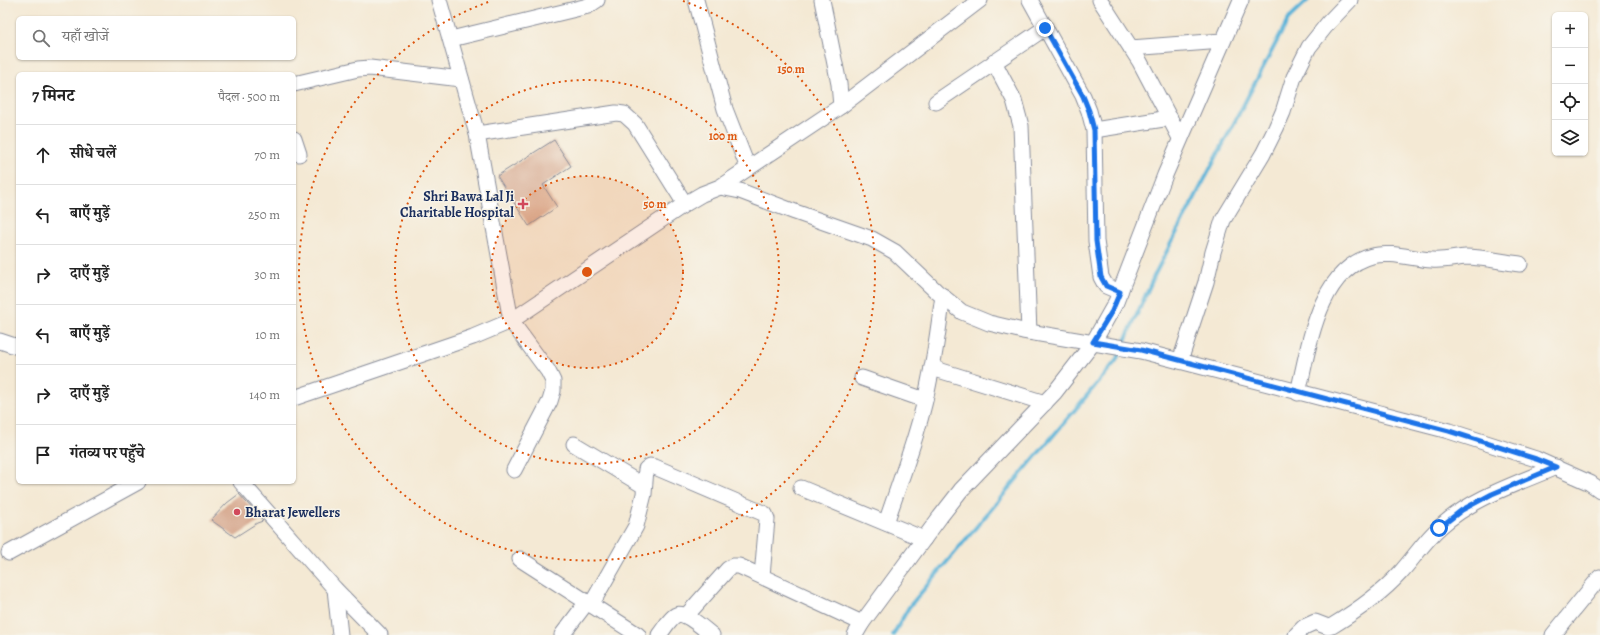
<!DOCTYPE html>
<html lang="hi">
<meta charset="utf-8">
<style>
body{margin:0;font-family:Alegreya,"Noto Serif Devanagari",serif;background:#f6f6f6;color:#222}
.controls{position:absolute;right:12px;top:12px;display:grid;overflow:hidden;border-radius:6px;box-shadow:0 1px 3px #0004}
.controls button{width:36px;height:36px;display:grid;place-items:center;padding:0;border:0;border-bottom:1px solid #e0e0e0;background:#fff;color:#222;font:20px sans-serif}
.stop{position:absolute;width:12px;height:12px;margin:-9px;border:3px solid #1a73e8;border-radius:50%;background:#fff}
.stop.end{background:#1a73e8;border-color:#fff;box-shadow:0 1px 4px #0008}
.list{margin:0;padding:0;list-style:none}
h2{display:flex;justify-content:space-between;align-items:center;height:52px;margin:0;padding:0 16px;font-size:17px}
h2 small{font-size:13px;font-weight:400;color:#767676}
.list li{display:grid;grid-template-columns:26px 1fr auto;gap:12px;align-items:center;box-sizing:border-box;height:60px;padding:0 16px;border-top:1px solid #e0e0e0}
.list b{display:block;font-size:15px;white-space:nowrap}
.list em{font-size:13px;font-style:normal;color:#767676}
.icon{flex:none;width:22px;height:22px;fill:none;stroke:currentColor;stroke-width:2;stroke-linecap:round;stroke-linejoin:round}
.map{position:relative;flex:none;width:1600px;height:635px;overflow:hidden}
.search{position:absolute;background:#fff;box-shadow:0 1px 3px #0004;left:16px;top:16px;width:280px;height:44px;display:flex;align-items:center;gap:10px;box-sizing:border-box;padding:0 14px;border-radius:6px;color:#767676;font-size:15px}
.panel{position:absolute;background:#fff;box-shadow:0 1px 3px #0004;left:16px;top:72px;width:280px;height:412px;border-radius:6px}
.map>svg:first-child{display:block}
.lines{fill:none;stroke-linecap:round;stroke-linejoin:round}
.stream{stroke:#5bb3d8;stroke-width:4}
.building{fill:#d6a78e}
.minor-casing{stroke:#888c99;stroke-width:17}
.minor{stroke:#fff;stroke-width:15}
.route{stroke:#1a73e8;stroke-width:5}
.ring{fill:none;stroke:#de5710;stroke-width:2;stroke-dasharray:2 4}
.poi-dot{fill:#d1495b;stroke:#f7f3e8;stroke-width:1.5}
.labels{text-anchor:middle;stroke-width:3;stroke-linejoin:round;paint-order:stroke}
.poi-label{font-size:14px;font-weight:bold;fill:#1b2f5e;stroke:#f7f3e8;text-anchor:end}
.centre{fill:#de5710;stroke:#f7f3e8;stroke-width:2}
.ring-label{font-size:12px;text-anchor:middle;font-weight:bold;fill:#de5710;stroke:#f7f3e8;stroke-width:3;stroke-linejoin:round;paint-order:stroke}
</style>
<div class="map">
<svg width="1600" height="635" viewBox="0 0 1600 635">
<rect width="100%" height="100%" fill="#f7f3e8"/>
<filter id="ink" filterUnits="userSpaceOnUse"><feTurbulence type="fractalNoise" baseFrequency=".025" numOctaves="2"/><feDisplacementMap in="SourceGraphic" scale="8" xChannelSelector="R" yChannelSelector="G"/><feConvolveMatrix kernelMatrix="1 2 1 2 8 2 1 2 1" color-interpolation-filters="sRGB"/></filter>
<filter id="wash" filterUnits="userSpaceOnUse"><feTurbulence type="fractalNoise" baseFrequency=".012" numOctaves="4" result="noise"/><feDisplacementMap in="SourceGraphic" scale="16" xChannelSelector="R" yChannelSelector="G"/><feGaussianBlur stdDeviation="0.9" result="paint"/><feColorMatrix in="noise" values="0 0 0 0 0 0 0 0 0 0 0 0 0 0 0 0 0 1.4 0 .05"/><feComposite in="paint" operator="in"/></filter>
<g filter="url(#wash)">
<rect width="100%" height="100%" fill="#f4e9d4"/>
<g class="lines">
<!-- stream -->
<polyline class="stream" points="893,635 909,607 1116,361 1155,274 1289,18 1308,0"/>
</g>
<g id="blocks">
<!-- building -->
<g class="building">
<polygon points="554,140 571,166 543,185 557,207 529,226 497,176"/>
<polygon points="239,494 263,521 257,523 235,537 211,520 227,503"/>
</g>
</g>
</g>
<g filter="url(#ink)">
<use href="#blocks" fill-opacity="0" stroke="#888c99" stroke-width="1"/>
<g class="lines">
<defs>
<g id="minor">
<polyline points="439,0 477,134 511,321 548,371 553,381 553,391 550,401 514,470"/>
<polyline points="696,0 725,109 748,168"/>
<polyline points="822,0 839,84 841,106"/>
<polyline points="1030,0 1083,96 1089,111 1094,130 1096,241 1101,277 1106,286 1120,292"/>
<polyline points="1100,0 1140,62 1180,138"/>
<polyline points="451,39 588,6 597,0"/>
<polyline points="1131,48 1222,41"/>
<polyline points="994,62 1014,100 1021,126 1029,332"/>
<polyline points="294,84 358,69 370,68 461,79"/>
<polyline points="936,102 1045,28"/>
<polyline points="1094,130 1170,118"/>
<polyline points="477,134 616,113 624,114 635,124 685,204"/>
<polyline points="294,139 299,154"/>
<polyline points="720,187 841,106 980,0"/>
<polyline points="0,341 18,347"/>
<polyline points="1180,361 1206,282 1213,252 1223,220 1263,154 1276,128 1283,112 1294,77 1309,47 1329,22 1350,0"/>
<polyline points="932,368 1045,403"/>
<polyline points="862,378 925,400"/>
<path d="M 1298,393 C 1309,347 1318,270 1372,256 C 1391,251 1413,259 1432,260 C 1444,261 1454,258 1466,257 C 1483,257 1502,262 1520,264"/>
<polyline points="294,398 473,337 511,321 685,204 702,194 720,187 740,191 795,212 872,239 895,252 936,291 962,312 989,323 1023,331 1141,351 1449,431 1536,459 1590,483 1600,490"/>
<polyline points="574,444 644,486"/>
<polyline points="241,482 335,589 380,635"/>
<polyline points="801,488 924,539"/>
<path d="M 886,523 C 902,475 921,427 930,377 C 936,350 939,323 943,296"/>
<polyline points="9,553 138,482"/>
<polyline points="520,559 638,635"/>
<polyline points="335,589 340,635"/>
<polyline points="591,605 636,526 644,494 646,469 650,466 655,467 765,514 767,519 762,576"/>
<polyline points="686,616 728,569 733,566 739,566 862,623"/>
<polyline points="562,635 587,602"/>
<path d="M 659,635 C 664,629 669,619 676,615 C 684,610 705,630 712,635"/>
<polyline points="855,635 862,623 940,517 961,490 1055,392 1093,343 1116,302 1165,175 1241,0"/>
<path d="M 1296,635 L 1304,627 L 1315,622 L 1328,627 L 1332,626 C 1355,612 1382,593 1400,573 C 1413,559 1425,540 1440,527 C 1472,498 1516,484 1556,467"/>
<polyline points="1553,635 1600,577"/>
</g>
</defs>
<!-- minor casing -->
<use href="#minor" class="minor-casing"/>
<!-- minor -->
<use href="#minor" class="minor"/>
</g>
</g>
<g class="lines" filter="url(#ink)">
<!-- route -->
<polyline class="route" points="1045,28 1083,96 1089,111 1094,130 1096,241 1101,277 1106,286 1120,292 1112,311 1093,342 1141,350 1449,431 1536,459 1556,467 1492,494 1462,510 1439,528"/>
</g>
<!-- distance rings -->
<circle cx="587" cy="272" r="96" fill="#de5710" fill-opacity=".12"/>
<g class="ring">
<circle cx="587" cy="272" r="96"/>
<circle cx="587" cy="272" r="192"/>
<path d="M683 1A288 288 0 1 1 491 1"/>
</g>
<!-- markers -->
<g class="poi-dot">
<path d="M521 198h4v4h4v4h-4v4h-4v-4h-4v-4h4z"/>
<circle cx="237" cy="512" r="4"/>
</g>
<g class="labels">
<!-- poi labels -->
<g class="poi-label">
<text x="514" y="201">Shri Bawa Lal Ji<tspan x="514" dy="16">Charitable Hospital</tspan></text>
<text x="245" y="517" text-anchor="start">Bharat Jewellers</text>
</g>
</g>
<circle cx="587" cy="272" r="6" class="centre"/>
<g class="ring-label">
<text x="791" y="73">150 m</text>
<text x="723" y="140">100 m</text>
<text x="655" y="208">50 m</text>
</g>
</svg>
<div class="controls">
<button>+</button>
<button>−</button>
<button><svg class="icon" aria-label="locate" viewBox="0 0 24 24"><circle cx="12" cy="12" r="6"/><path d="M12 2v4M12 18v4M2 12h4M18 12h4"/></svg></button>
<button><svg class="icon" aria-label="layers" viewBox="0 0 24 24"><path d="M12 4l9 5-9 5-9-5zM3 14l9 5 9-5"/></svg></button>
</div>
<div class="stop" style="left:1439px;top:528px"></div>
<div class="stop end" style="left:1045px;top:28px"></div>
<div class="search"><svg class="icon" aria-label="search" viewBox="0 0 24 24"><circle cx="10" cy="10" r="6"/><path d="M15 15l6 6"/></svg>यहाँ खोजें</div>
<section class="panel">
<h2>7 मिनट<small>पैदल · 500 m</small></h2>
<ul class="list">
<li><svg class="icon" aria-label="ahead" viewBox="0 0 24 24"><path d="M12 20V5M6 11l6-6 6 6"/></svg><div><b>सीधे चलें</b></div><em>70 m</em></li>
<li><svg class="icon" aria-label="left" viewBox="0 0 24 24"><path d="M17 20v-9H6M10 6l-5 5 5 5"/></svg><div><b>बाएँ मुड़ें</b></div><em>250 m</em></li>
<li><svg class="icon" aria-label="right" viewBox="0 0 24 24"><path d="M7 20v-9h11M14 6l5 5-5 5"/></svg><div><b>दाएँ मुड़ें</b></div><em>30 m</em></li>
<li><svg class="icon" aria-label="left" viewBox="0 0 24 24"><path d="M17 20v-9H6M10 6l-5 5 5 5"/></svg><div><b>बाएँ मुड़ें</b></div><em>10 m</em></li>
<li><svg class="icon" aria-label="right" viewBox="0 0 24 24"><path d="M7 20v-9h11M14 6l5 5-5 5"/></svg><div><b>दाएँ मुड़ें</b></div><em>140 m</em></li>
<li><svg class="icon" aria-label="arrive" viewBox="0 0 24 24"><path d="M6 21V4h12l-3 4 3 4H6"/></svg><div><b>गंतव्य पर पहुँचे</b></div></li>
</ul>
</section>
</div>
